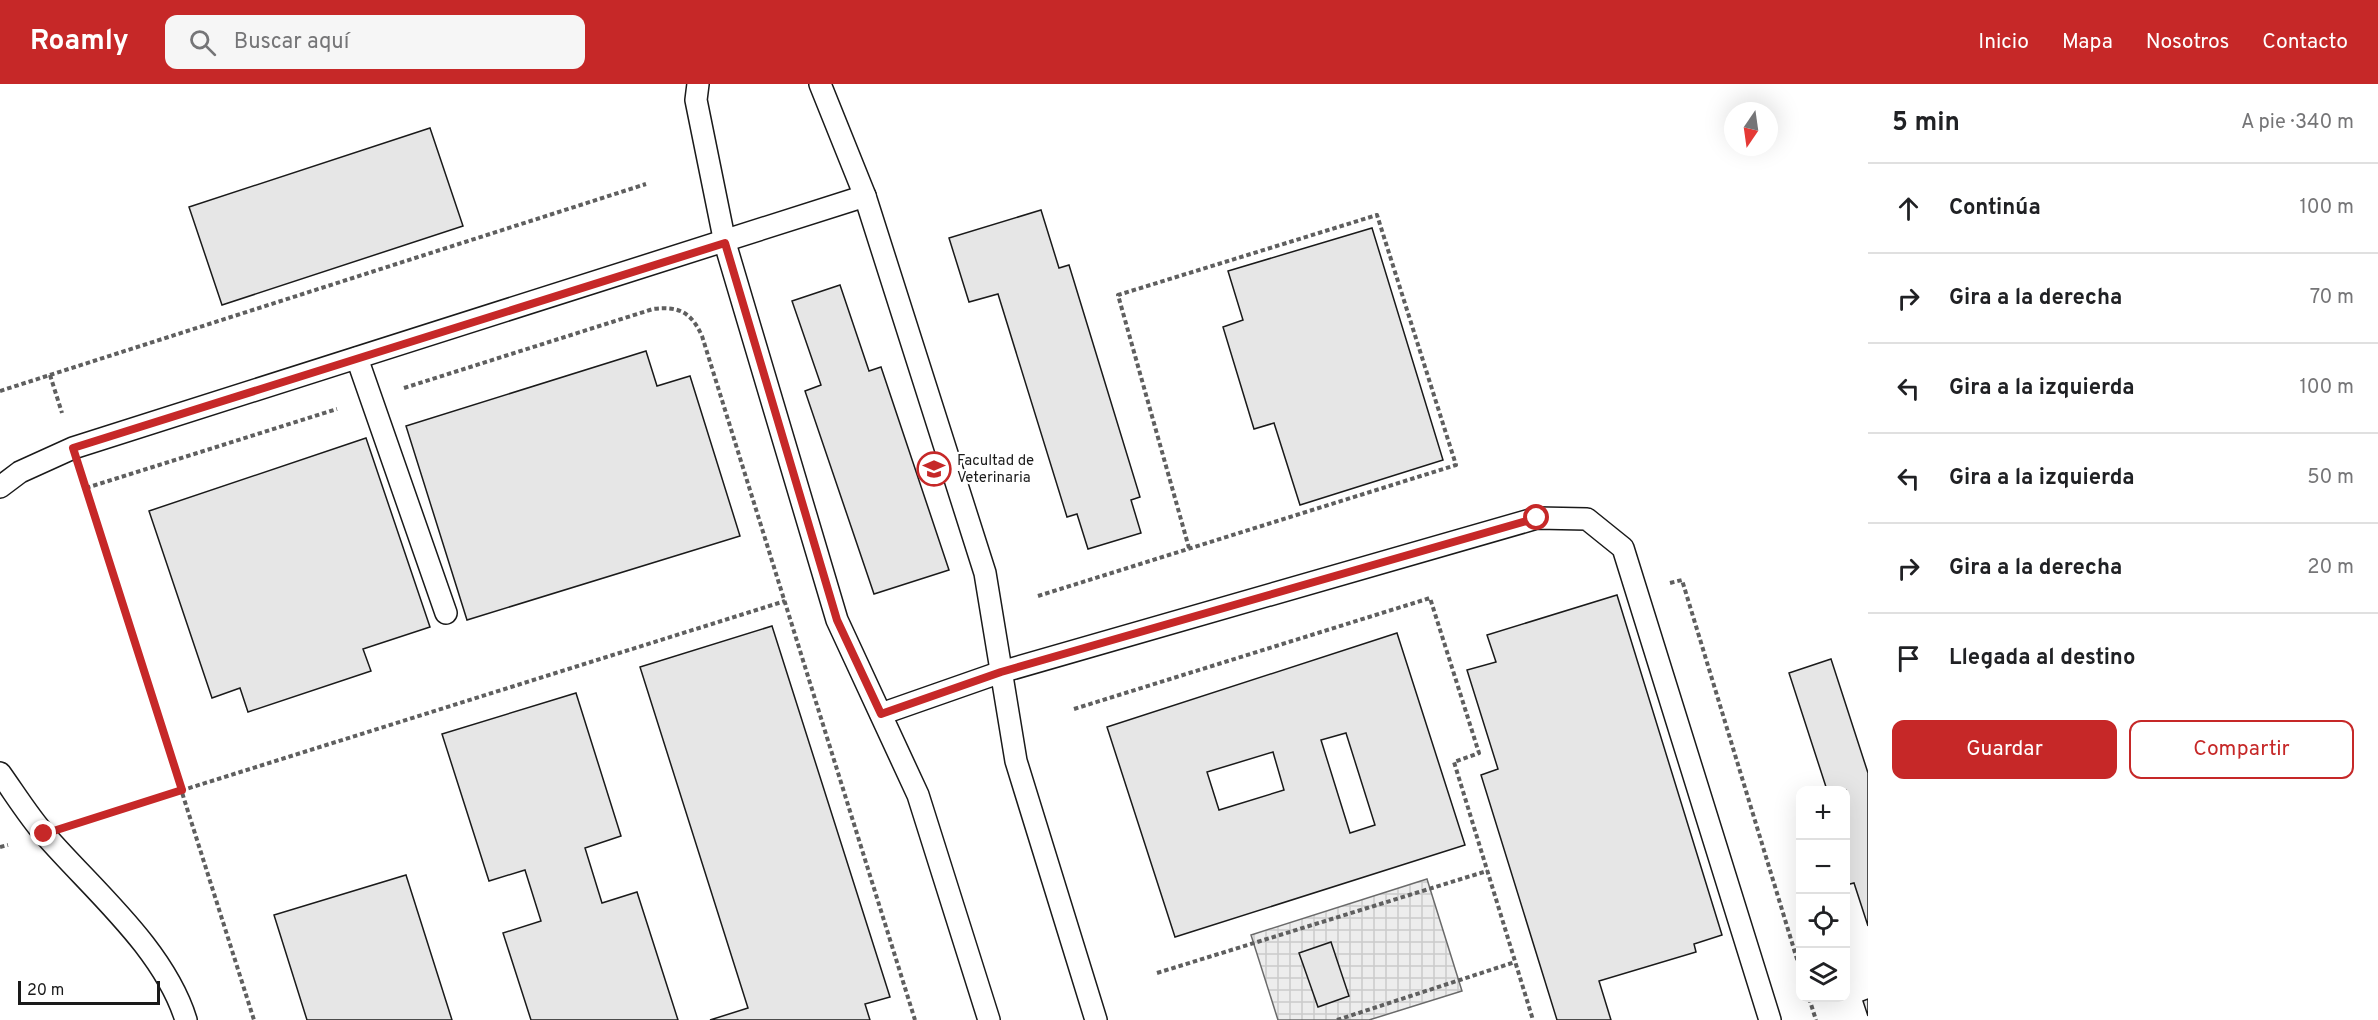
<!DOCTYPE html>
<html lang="es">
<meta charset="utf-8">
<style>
body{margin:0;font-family:Overpass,sans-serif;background:#f6f6f6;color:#202124}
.controls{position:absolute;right:18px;bottom:18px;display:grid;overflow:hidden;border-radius:12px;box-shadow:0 6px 24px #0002}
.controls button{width:54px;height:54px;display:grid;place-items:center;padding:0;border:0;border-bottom:2px solid #e0e0e0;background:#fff;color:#202124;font:30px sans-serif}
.compass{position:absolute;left:1724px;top:18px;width:54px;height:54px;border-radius:50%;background:#fff;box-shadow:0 6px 24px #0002;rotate:193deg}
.scale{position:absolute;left:18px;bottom:15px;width:142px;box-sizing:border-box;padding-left:6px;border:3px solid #1a1a1a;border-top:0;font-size:16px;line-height:21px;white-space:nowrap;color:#1a1a1a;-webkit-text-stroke:4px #fff;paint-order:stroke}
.stop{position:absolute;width:18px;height:18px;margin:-14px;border:4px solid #c62828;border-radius:50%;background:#fff}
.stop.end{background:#c62828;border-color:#fff;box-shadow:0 2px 6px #0008}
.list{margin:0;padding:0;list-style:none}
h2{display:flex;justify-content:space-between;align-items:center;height:78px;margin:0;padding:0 24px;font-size:26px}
h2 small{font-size:20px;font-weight:400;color:#757577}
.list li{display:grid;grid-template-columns:39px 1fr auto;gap:18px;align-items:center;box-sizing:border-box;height:90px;padding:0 24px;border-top:2px solid #e0e0e0}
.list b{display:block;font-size:22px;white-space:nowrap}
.list em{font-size:20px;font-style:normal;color:#757577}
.actions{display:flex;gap:12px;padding:18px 24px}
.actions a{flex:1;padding:14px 0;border:2px solid #c62828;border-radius:12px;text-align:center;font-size:21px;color:#c62828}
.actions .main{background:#c62828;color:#fff}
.icon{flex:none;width:33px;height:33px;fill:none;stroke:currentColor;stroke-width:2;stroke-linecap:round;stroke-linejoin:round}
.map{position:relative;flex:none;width:1868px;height:936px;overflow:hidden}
header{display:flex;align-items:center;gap:36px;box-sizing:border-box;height:84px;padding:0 30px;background:#c62828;color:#fff}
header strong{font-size:28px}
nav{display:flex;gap:33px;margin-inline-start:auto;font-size:21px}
.search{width:420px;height:54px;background:#f6f6f6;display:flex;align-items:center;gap:15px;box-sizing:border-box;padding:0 21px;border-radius:12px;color:#757577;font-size:22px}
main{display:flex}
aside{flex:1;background:#fff}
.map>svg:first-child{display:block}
.plaza{fill:url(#plaza-grid);stroke:#6a6a6a;stroke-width:1.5}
.building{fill:#e6e6e6;stroke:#1a1a1a;stroke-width:1.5;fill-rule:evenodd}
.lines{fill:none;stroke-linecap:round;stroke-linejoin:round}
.lane-casing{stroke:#1a1a1a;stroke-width:24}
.path{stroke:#5f5f5f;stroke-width:4;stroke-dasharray:4.5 3;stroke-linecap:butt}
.lane{stroke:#fff;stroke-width:21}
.route{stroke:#c62828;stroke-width:8}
.labels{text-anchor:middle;stroke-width:4.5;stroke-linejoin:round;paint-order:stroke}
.poi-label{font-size:15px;fill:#1a1a1a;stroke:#fff;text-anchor:start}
</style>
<header>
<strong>Roamly</strong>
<div class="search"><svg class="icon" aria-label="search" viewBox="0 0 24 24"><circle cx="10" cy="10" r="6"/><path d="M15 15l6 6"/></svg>Buscar aquí</div>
<nav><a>Inicio</a><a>Mapa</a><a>Nosotros</a><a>Contacto</a></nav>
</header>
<main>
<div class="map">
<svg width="1868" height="936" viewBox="0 0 1868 936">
<defs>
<pattern id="plaza-grid" width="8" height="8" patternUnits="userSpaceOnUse" patternTransform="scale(1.5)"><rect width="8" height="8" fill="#ededed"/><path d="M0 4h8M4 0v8" fill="none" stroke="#cbcbcb"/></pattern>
</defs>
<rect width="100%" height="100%" fill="#fff"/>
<!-- plaza -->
<polygon class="plaza" points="1427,795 1462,907 1369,936 1278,936 1251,851"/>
<!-- building -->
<g class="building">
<polygon points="430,44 463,142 222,221 189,123"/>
<polygon points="1041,126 1059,184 1069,181 1140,413 1131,416 1141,449 1088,465 1077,430 1067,433 998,210 969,218 949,154"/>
<polygon points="1372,144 1443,376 1300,421 1274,339 1254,345 1223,243 1243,236 1228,187"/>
<polygon points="840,201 869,287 881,283 949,486 874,510 805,307 821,301 792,217"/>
<polygon points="646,267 657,302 690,292 740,452 467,536 406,342"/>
<polygon points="366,354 430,543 363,565 371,587 248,628 240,604 212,614 149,427"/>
<polygon points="1617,511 1722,851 1694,860 1696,868 1599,897 1611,936 1557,936 1481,691 1498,685 1467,586 1496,578 1487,551"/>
<polygon points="772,542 890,913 865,920 870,936 710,936 748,924 640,583"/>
<path d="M 1397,549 L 1465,761 L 1175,853 L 1107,643 ZM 1346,649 L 1375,741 L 1350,749 L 1321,656 ZM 1273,668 L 1284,706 L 1219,726 L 1207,688 Z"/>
<polygon points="1831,575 1868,689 1868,842 1854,799 1846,801 1846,706 1827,706 1789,589"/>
<polygon points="576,609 621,752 585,764 602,819 637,808 678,936 531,936 503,849 541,837 525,786 489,797 442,650"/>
<polygon points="406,791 452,936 307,936 274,831"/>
<polygon points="1331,858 1349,912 1318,923 1299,869"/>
<polygon points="1868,915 1868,932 1863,917"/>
</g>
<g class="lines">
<defs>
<g id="lane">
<polyline points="698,0 696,16 725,159 837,536 918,711 989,936"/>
<polyline points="820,0 865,112 985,489 1016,677 1096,936"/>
<polyline points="357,274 446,529"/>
<polyline points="0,403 20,388 73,364 865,112"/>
<polyline points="881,630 1001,588 1537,434 1587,435 1623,464 1770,936"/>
<path d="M 0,689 C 15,710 29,733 46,752 C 94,807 164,865 186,936"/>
</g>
</defs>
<!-- lane casing -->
<use href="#lane" class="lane-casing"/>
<!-- path -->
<g class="path">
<polyline points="50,291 62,329"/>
<path d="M 404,304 L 653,225 C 679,222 691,228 702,252 L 915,936"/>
<polyline points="0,307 646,100"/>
<polyline points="85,402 254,936"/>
<polyline points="86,404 337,325"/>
<polyline points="1670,499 1682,496 1800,885"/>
<polyline points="1038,512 1456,381 1377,131 1118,211 1189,464"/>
<polyline points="1074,625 1430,514 1479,669 1454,678 1533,936"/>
<polyline points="81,738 785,517"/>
<polyline points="0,763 8,761"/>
<polyline points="1157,889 1487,787"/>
<polyline points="1809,914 1816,936"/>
<polyline points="1337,936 1515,878"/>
</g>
<!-- lane -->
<use href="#lane" class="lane"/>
</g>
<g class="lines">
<!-- route -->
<polyline class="route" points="44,750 182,706 73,364 725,159 837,536 881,630 1001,588 1537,434"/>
</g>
<!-- icons -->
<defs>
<symbol id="university-ring" viewBox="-11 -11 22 22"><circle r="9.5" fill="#fff" stroke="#c62828" stroke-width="1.5"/><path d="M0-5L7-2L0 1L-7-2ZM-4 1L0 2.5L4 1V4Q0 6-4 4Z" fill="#c62828"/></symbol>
</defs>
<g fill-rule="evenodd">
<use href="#university-ring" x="915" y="366" width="38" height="38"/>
</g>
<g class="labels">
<!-- poi labels -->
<g class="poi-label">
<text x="957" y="381">Facultad de<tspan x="957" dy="17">Veterinaria</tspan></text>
</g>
</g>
</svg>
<div class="controls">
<button>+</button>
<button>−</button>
<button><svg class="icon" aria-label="locate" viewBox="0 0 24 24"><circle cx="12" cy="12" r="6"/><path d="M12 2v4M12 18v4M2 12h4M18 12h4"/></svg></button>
<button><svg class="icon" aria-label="layers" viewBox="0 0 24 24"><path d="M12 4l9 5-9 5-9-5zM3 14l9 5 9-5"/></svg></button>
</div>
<svg class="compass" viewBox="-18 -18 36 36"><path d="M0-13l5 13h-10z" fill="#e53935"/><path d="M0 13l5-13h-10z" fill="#757577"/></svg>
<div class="scale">20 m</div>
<div class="stop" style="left:1537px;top:434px"></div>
<div class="stop end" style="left:44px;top:750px"></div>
</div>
<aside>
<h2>5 min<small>A pie · 340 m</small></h2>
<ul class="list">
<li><svg class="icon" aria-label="ahead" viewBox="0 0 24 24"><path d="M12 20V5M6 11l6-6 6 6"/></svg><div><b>Continúa</b></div><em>100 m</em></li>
<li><svg class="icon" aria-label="right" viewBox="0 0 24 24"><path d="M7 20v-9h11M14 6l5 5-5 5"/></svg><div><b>Gira a la derecha</b></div><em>70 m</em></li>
<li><svg class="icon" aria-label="left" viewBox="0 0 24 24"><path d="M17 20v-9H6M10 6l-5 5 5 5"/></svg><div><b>Gira a la izquierda</b></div><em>100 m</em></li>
<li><svg class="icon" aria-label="left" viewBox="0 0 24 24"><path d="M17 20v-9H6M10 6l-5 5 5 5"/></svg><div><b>Gira a la izquierda</b></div><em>50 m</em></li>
<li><svg class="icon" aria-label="right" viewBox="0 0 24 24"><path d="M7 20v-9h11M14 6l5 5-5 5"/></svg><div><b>Gira a la derecha</b></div><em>20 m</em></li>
<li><svg class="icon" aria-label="arrive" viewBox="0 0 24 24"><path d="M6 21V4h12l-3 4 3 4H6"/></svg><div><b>Llegada al destino</b></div></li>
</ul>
<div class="actions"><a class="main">Guardar</a><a>Compartir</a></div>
</aside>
</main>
